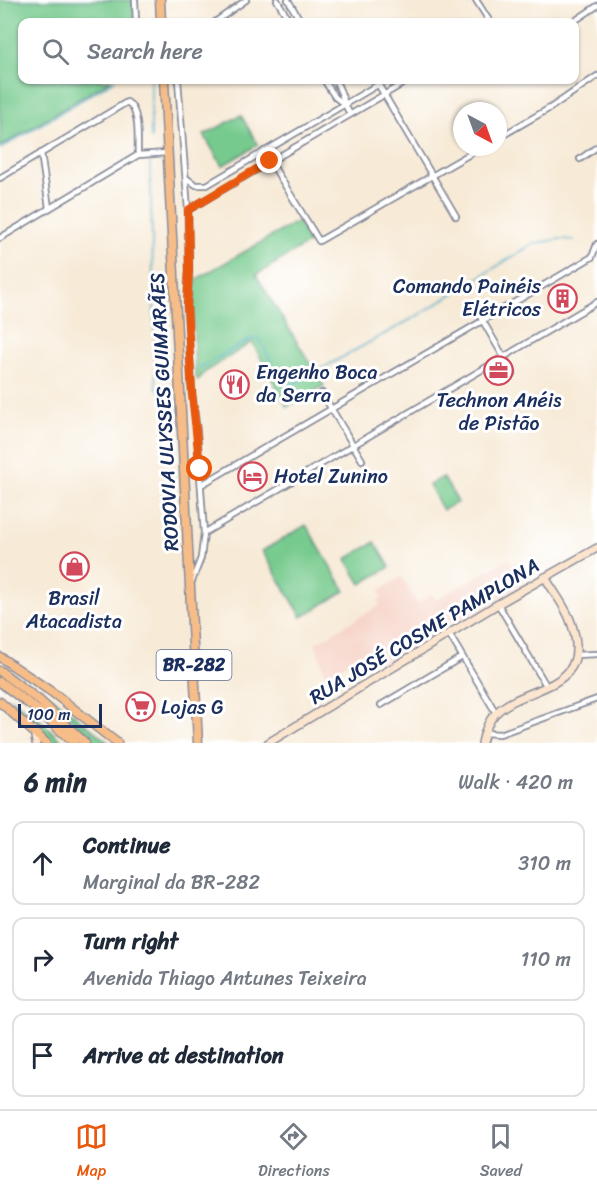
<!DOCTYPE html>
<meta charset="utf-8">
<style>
body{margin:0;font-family:Sriracha,sans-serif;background:#f6f6f7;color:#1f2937}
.compass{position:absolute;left:453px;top:102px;width:54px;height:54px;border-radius:50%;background:#fff;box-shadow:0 2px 4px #0004;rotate:139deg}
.scale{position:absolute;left:18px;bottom:15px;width:84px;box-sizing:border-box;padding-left:6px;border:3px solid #1b2f5e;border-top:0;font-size:16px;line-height:21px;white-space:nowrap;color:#1b2f5e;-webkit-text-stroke:4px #fff;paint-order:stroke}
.stop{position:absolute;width:18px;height:18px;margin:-14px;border:4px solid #ea580c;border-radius:50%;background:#fff}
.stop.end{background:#ea580c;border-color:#fff;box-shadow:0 2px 6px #0008}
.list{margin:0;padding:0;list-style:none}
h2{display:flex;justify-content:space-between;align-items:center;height:78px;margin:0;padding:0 24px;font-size:26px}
h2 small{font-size:20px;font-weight:400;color:#747a83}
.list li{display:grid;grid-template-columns:39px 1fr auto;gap:18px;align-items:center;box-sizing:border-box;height:84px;margin:0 12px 12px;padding:0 12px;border:2px solid #e0e1e3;border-radius:12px}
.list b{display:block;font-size:22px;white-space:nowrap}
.list p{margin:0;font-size:20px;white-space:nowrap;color:#747a83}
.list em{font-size:20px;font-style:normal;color:#747a83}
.icon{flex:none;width:33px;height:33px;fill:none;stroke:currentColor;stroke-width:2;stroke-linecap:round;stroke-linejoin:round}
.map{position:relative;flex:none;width:597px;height:743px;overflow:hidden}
.search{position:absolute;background:#fff;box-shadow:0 2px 4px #0004;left:18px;right:18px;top:18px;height:66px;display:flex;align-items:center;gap:15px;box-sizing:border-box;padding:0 21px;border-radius:12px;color:#747a83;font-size:22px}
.sheet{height:366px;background:#fff}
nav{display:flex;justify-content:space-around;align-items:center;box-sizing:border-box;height:84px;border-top:2px solid #e0e1e3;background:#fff;font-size:16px;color:#747a83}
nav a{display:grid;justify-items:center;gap:3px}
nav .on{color:#ea580c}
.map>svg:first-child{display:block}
.built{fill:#f6d2c5}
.green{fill:#76ca8d;stroke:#487c76;stroke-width:1.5}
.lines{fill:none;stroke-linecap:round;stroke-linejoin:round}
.stream{stroke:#47a7c6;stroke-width:1.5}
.street-casing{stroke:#898c9a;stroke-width:8}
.secondary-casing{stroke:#898c9a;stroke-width:10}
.highway-casing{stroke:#898c9a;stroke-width:11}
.street{stroke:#fff;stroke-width:4.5}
.secondary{stroke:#fce5cf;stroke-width:7}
.highway{stroke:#f7bd88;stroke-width:8}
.route{stroke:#ea580c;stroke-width:8}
.labels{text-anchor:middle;stroke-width:6;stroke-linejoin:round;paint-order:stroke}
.shield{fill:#fff;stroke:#5f6d8e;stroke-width:1.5}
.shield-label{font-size:18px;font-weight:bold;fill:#1b2f5e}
.poi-label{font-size:20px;fill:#1b2f5e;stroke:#fff;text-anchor:start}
.street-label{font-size:20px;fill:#1b2f5e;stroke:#fff}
</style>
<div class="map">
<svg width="597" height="743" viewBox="0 0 597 743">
<rect width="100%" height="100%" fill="#fff"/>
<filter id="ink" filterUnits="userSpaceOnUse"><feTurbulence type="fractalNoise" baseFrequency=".0167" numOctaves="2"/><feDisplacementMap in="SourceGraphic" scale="12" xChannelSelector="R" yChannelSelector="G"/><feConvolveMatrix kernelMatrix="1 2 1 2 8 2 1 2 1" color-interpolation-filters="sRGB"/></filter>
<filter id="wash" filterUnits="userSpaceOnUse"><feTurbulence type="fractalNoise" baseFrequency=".008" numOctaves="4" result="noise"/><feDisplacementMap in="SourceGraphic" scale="24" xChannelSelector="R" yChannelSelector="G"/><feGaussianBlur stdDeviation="1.35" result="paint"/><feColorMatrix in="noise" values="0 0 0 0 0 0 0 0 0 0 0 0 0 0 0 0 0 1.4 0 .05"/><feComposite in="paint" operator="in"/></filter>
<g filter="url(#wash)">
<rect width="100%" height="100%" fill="#f7ead6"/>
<!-- built -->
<polygon class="built" points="509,558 525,584 458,622 456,618 432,632 435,637 384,666 364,652 326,676 315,643 380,605 378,600 382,597 378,591 402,577 417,603 432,594 436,600"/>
<!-- green -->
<g class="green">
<polygon points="0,0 133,0 134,22 22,22 22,80 111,80 0,147"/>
<polygon points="241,115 258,145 222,166 204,135"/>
<polygon points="298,221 310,242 256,275 324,386 287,407 252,342 205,372 198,381 195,374 193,308 195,280"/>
<polygon points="443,477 458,502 443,510 429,485"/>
<polygon points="306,525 345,591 302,617 262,551"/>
<polygon points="375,542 390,567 361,584 346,559"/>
<polygon points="35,687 61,704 109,743 96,743 63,711 34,689"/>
<polygon points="9,696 36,716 64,743 51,743"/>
</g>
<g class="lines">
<!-- stream -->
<g class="stream">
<polyline points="151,80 151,139"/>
<polyline points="0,149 115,80"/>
<polyline points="150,162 156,388 162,393 169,391"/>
<polyline points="199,368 251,339 259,339 283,383 294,384 417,316 533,244 559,239 574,240"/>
</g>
</g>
</g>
<g filter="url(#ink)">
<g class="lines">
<defs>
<g id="street">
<polyline points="135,0 136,22"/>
<polyline points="277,0 290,22"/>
<polyline points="288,0 301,22"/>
<polyline points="476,0 490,22"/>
<polyline points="215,22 246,0"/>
<polyline points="573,22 597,6"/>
<polyline points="178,80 188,210 189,270 187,306 192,393 197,432 204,533 201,558 192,581"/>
<polyline points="324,80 335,97 344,104"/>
<path d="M 335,80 C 342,91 343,103 350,114"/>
<polyline points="378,84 456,216"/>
<polyline points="498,138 550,108 597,76"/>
<polyline points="264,151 319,241 482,147"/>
<polyline points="41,153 49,208"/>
<polyline points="580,159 597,147"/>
<path d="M 0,178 L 127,102 C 141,110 137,141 138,155"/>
<polyline points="186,178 196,185 207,185 386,80"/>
<polyline points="188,210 409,80"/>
<polyline points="0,238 138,155 167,153"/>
<polyline points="473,304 513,373"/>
<polyline points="322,393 362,460"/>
<polyline points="201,485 592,257 597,244"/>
<polyline points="204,533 597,302"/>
<polyline points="498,604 547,687"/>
<polyline points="449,634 496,713"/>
<polyline points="576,655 597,654"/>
<polyline points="381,705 462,657"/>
<polyline points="484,733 500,734 597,699"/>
</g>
<g id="secondary">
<polyline points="34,730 36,743"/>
<polyline points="268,743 498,604 597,548"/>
<path d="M 482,743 C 484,733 487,722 495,714 C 525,683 594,693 572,625 C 567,608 554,593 545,577"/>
</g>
<g id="highway">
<polyline points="160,0 161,22"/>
<polyline points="164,80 198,743"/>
<polyline points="0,657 56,695 117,743"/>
<polyline points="0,671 40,701 85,743"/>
<polyline points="0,682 40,712 74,743"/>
<polyline points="0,702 46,743"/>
</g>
</defs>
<!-- street casing -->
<use href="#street" class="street-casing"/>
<!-- secondary casing -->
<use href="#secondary" class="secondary-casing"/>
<!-- highway casing -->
<use href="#highway" class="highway-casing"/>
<!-- street -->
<use href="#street" class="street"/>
<!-- secondary -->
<use href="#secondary" class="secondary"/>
<!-- highway -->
<use href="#highway" class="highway"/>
</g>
</g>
<g class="lines" filter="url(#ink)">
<!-- route -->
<polyline class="route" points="200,469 192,393 187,306 189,270 188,210 270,161"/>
</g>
<!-- icons -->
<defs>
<symbol id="building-ring" viewBox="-11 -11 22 22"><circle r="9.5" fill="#fff" stroke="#d1495b" stroke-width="1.5"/><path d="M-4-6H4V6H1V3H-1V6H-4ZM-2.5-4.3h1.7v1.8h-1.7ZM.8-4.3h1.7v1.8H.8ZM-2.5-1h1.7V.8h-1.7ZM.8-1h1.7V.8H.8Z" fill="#d1495b"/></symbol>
<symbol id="office-ring" viewBox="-11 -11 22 22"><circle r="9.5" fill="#fff" stroke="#d1495b" stroke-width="1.5"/><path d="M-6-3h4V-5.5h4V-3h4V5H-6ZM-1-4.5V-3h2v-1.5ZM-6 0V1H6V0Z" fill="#d1495b"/></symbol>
<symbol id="restaurant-ring" viewBox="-11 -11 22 22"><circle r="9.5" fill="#fff" stroke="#d1495b" stroke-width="1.5"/><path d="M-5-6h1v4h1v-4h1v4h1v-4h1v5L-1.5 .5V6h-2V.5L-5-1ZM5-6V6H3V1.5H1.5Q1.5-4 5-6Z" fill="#d1495b"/></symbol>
<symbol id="hotel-ring" viewBox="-11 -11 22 22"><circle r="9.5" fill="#fff" stroke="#d1495b" stroke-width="1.5"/><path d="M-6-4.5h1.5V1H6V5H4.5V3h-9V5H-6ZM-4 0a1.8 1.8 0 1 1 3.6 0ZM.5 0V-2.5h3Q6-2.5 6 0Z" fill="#d1495b"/></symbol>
<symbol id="shop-ring" viewBox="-11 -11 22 22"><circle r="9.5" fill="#fff" stroke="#d1495b" stroke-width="1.5"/><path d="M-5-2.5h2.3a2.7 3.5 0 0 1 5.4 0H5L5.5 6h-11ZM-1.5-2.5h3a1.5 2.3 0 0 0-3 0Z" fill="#d1495b"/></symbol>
<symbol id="supermarket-ring" viewBox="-11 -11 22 22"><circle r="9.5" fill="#fff" stroke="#d1495b" stroke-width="1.5"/><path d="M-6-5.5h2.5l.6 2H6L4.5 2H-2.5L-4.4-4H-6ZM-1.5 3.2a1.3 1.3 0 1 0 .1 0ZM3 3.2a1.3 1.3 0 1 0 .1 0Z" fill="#d1495b"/></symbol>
</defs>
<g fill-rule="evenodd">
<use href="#building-ring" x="546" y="282" width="33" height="33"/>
<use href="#office-ring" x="482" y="354" width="33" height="33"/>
<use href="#restaurant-ring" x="218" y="368" width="33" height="33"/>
<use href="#hotel-ring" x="236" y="460" width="33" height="33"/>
<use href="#shop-ring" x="58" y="550" width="33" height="33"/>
<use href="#supermarket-ring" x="124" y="690" width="33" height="33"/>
</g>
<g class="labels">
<!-- shield labels -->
<rect class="shield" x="156.5" y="650" width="75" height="30" rx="4.5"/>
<g class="shield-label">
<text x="194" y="671">BR-282</text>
</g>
<!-- poi labels -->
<g class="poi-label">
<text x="541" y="293" text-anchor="end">Comando Painéis<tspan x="541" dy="23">Elétricos</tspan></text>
<text x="256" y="379">Engenho Boca<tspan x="256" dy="23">da Serra</tspan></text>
<text x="499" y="407" text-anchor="middle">Technon Anéis<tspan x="499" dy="23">de Pistão</tspan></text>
<text x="274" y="483">Hotel Zunino</text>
<text x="74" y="605" text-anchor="middle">Brasil<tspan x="74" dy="23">Atacadista</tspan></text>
<text x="161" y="714">Lojas G</text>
</g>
<!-- street labels -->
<g class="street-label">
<text transform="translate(164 412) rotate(-93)" y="7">RODOVIA ULYSSES GUIMARÃES</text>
<text transform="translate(424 631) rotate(-31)" y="7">RUA JOSÉ COSME PAMPLONA</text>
</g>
</g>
</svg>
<svg class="compass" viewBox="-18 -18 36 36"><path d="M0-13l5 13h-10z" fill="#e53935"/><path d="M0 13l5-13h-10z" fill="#747a83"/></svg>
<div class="scale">100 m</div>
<div class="stop" style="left:200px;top:469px"></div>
<div class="stop end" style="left:270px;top:161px"></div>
<div class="search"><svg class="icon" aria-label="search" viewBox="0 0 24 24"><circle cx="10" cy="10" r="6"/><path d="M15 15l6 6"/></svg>Search here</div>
</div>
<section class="sheet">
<h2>6 min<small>Walk · 420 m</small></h2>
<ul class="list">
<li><svg class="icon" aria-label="ahead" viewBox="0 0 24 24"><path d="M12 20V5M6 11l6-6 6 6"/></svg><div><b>Continue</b><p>Marginal da BR-282</p></div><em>310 m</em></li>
<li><svg class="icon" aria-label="right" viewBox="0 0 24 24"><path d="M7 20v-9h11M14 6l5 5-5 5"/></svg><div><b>Turn right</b><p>Avenida Thiago Antunes Teixeira</p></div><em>110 m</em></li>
<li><svg class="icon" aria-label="arrive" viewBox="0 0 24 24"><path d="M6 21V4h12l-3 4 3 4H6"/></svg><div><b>Arrive at destination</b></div></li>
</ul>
</section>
<nav>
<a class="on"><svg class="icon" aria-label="map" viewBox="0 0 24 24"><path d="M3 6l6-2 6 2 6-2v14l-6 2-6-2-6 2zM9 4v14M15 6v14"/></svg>Map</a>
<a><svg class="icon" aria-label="directions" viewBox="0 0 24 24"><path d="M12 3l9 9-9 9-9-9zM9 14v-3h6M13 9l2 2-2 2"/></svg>Directions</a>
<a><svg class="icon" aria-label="saved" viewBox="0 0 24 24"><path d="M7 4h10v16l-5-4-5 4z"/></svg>Saved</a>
</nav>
